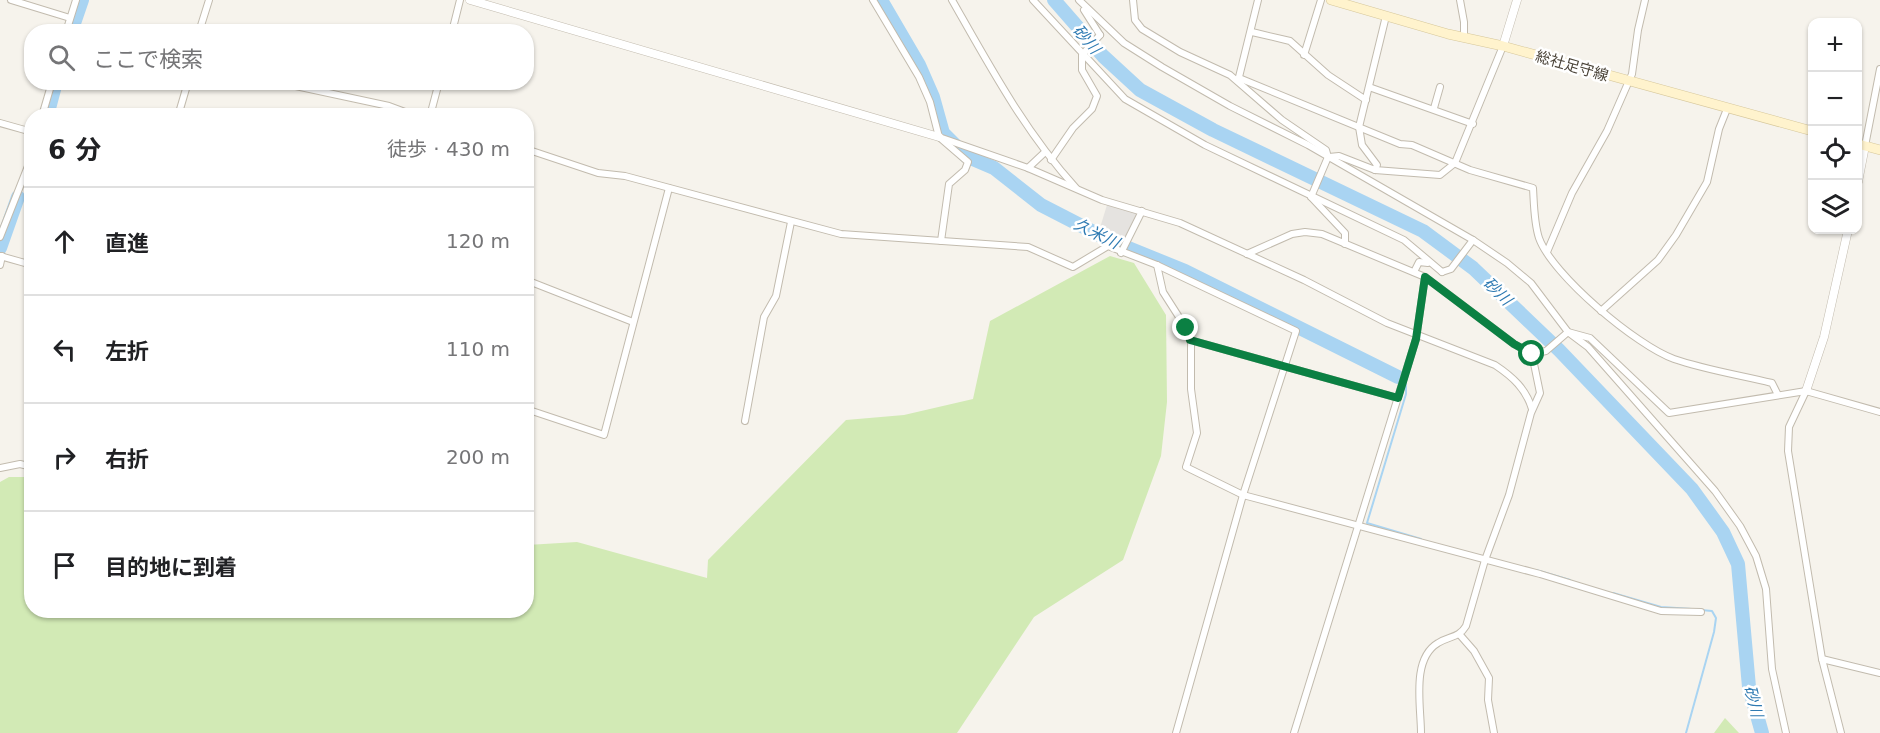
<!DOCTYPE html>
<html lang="ja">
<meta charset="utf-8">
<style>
body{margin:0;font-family:"DejaVu Sans","Noto Sans JP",sans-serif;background:#f6f6f6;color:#202124}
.controls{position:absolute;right:18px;top:18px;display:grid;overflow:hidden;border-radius:12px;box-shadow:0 2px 4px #0004}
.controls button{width:54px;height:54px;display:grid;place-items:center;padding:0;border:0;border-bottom:2px solid #e0e0e0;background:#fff;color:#202124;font:30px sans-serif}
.stop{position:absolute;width:18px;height:18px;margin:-14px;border:4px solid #0b8043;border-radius:50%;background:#fff}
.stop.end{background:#0b8043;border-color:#fff;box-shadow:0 2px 6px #0008}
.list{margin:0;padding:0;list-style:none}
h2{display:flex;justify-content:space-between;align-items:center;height:78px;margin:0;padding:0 24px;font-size:26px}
h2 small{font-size:20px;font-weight:400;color:#757577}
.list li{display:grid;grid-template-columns:39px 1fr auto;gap:18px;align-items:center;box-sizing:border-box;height:108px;padding:0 24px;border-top:2px solid #e0e0e0}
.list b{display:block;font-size:22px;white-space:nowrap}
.list em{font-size:20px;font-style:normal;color:#757577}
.icon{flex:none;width:33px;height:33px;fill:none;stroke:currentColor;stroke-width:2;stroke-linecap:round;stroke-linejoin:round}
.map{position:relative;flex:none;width:1880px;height:733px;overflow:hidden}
.search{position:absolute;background:#fff;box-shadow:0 2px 4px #0004;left:24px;top:24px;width:510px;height:66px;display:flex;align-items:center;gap:15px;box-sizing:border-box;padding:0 21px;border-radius:24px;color:#757577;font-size:22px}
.panel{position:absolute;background:#fff;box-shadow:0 2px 4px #0004;left:24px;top:108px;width:510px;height:510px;border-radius:24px}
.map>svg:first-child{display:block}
.green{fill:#d2eab5}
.parking{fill:#e5e3e0}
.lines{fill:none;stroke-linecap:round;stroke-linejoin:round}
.stream{stroke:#a9d4f2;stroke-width:2}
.river{stroke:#a9d4f2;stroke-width:14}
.minor-casing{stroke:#c2bbae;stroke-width:8}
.tertiary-casing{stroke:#c2bbae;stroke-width:9}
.secondary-casing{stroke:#d6c79b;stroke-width:10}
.minor{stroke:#fff;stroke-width:6}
.tertiary{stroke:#fff;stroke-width:8}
.secondary{stroke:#fff3cd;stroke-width:9}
.route{stroke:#0b8043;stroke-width:8}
.labels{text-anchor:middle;stroke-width:5;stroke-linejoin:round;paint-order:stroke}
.street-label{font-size:15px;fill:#4b4439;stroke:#fff}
.water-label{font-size:16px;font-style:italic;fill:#2e7ab2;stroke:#fff}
</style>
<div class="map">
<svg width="1880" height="733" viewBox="0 0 1880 733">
<rect width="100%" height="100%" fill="#f6f3ec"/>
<!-- green -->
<g class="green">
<polygon points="1110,256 1134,263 1166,315 1167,402 1161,456 1123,560 1034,617 957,733 0,733 0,482 9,477 31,477 32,610 80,611 80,614 82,610 526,610 527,545 577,542 707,578 708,560 846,420 904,415 973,399 990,321"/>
<polygon points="1725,718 1739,733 1714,733"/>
</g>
<!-- parking -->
<polygon class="parking" points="1107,205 1138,213 1123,242 1099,231"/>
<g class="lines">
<!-- stream -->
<g class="stream">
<polyline points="1398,377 1406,382 1406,394 1367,523 1421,539"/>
<polyline points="1536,570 1570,580"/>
<polyline points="1613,593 1661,607 1692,609"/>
<polyline points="1686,733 1714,632 1716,618 1712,611 1701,610"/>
</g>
<!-- river -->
<g class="river">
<polyline points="881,0 919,65 933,97 943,133 966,156 994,168 1041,205 1111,241 1185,271 1398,377"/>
<polyline points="1054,0 1103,56 1140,90 1213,130 1423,231 1473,268 1559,350 1692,489 1723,532 1738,564 1749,687 1762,733"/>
<polyline points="71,32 82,0"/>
<polyline points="47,116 56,82"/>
<polyline points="0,248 18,197"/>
</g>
<defs>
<g id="minor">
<polyline points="11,0 70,18"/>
<polyline points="873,0 919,77 930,102 939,137 968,162 965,170 949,184 941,241"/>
<path d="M 952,0 C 989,65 1025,132 1076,188"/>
<polyline points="1033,0 1125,99 1205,145 1404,240 1442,272"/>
<polyline points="1079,0 1124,43 1162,67 1230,106 1308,145 1473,240 1507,263 1531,283 1568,332 1588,347 1715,491 1740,526 1756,556 1766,589 1772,669 1786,733"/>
<polyline points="1133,0 1135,20 1142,29 1180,52 1230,75 1282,120 1326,150 1328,157 1311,197"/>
<polyline points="1460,0 1464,22 1464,37"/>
<polyline points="1084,10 1100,35"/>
<polyline points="66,32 76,0"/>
<polyline points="199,32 209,0"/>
<polyline points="452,32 460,0"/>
<polyline points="1252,32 1290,41 1328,75 1366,100"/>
<polyline points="1304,55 1321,0"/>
<path d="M 1239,78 L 1400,144 L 1412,145 L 1470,170 L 1533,188 C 1534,204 1534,223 1539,238 C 1552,275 1637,346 1674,359 C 1706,370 1740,375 1772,383 L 1777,393"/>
<polyline points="1238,81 1258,0"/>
<polyline points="277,82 389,106 416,116"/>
<polyline points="1369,87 1473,124"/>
<polyline points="1434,108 1440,87"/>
<polyline points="42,116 52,82"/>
<polyline points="178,116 188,82"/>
<polyline points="430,116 439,82"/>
<polyline points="0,123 32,132"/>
<path d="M 939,137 L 1028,168 L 1102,200 L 1180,223 L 1304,280 L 1387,323 L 1495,365 C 1513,377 1526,389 1532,409"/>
<polyline points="1865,146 1880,69"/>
<polyline points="526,149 598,173 625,176 841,234 1028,247 1073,267 1108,246 1157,265 1296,331 1243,495 1176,733"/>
<polyline points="1329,157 1339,156 1375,170 1440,175 1455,163 1503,46"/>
<polyline points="1051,160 1073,128 1092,109 1097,96 1082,70 1082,55 1100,35"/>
<polyline points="1028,168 1044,153"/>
<polyline points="1375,170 1377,165 1362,145 1359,127 1386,16"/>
<polyline points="1312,198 1345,233 1345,244"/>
<polyline points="0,237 32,156"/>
<polyline points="1547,252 1572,193 1607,131 1632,74 1638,30 1645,0"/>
<polyline points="1121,253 1142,211"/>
<polyline points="1247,254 1292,234 1305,232 1322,234 1425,277 1514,344 1532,354 1546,351 1568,332 1590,338 1669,413 1806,391 1880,412"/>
<polyline points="0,256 32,265"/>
<polyline points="0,265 2,256"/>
<polyline points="1157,265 1163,292 1186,328 1191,343 1191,389 1197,433 1186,467 1243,495 1540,574 1661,611 1701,612"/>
<polyline points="1414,272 1419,262 1428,263"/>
<polyline points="1442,272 1451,269 1473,240"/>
<polyline points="526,280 633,322"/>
<polyline points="1601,311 1658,260 1676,235 1707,182 1719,129 1727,109"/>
<polyline points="1190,340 1398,398"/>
<polyline points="1806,391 1789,427 1788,451 1822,659 1841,733"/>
<polyline points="526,409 604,435 669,188"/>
<polyline points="745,421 764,317 776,296 791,222"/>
<polyline points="0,468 20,464 32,467"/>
<polyline points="1460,635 1474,651 1489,678 1488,700 1494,733"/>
<polyline points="1822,659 1880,673"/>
<polyline points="1294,733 1416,339 1425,277"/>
<path d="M 1421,733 C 1421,706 1411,659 1438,643 C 1449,636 1459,638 1466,626 L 1485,560 L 1509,495 L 1531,413 L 1540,393 L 1532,354"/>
</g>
<g id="tertiary">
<polyline points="470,0 939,137"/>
<polyline points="1503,46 1517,0"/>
<polyline points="1858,182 1865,146"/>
<polyline points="1806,391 1824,337 1848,230"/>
</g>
<g id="secondary">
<polyline points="1331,0 1448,34 1503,46 1812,131"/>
<polyline points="1858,144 1880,150"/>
</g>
</defs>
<!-- minor casing -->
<use href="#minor" class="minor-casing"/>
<!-- tertiary casing -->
<use href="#tertiary" class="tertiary-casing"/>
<!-- secondary casing -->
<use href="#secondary" class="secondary-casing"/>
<!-- minor -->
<use href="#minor" class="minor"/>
<!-- tertiary -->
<use href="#tertiary" class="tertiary"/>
<!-- secondary -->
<use href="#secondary" class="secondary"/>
</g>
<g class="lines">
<!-- route -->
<polyline class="route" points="1186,328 1190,340 1398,398 1416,339 1425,277 1514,344 1532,354"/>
</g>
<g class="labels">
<!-- street labels -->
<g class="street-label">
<text transform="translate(1572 66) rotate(16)" y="5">総社足守線</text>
</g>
<!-- water labels -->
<g class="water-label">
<text transform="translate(1087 39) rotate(49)" y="6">砂川</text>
<text transform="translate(1097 233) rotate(26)" y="6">久米川</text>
<text transform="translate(1498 291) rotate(44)" y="6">砂川</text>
<text transform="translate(1754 701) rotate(76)" y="6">砂川</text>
</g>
</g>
</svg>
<div class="controls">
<button>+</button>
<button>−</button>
<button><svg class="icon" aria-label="locate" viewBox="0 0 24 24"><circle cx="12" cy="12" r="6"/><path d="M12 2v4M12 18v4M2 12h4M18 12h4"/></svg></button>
<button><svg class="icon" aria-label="layers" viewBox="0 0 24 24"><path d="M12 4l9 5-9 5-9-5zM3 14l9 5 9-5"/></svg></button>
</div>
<div class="stop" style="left:1532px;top:354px"></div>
<div class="stop end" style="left:1186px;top:328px"></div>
<div class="search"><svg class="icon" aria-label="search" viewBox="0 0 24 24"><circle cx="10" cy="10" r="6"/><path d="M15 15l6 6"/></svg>ここで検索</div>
<section class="panel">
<h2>6 分<small>徒歩 · 430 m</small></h2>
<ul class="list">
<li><svg class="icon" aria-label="ahead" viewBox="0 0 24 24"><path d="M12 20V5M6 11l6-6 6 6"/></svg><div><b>直進</b></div><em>120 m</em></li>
<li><svg class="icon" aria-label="left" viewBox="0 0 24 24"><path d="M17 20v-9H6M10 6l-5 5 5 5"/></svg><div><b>左折</b></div><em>110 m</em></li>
<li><svg class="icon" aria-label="right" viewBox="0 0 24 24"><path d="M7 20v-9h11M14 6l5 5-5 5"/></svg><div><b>右折</b></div><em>200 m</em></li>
<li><svg class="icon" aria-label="arrive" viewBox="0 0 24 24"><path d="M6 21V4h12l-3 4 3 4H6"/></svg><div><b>目的地に到着</b></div></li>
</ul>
</section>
</div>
